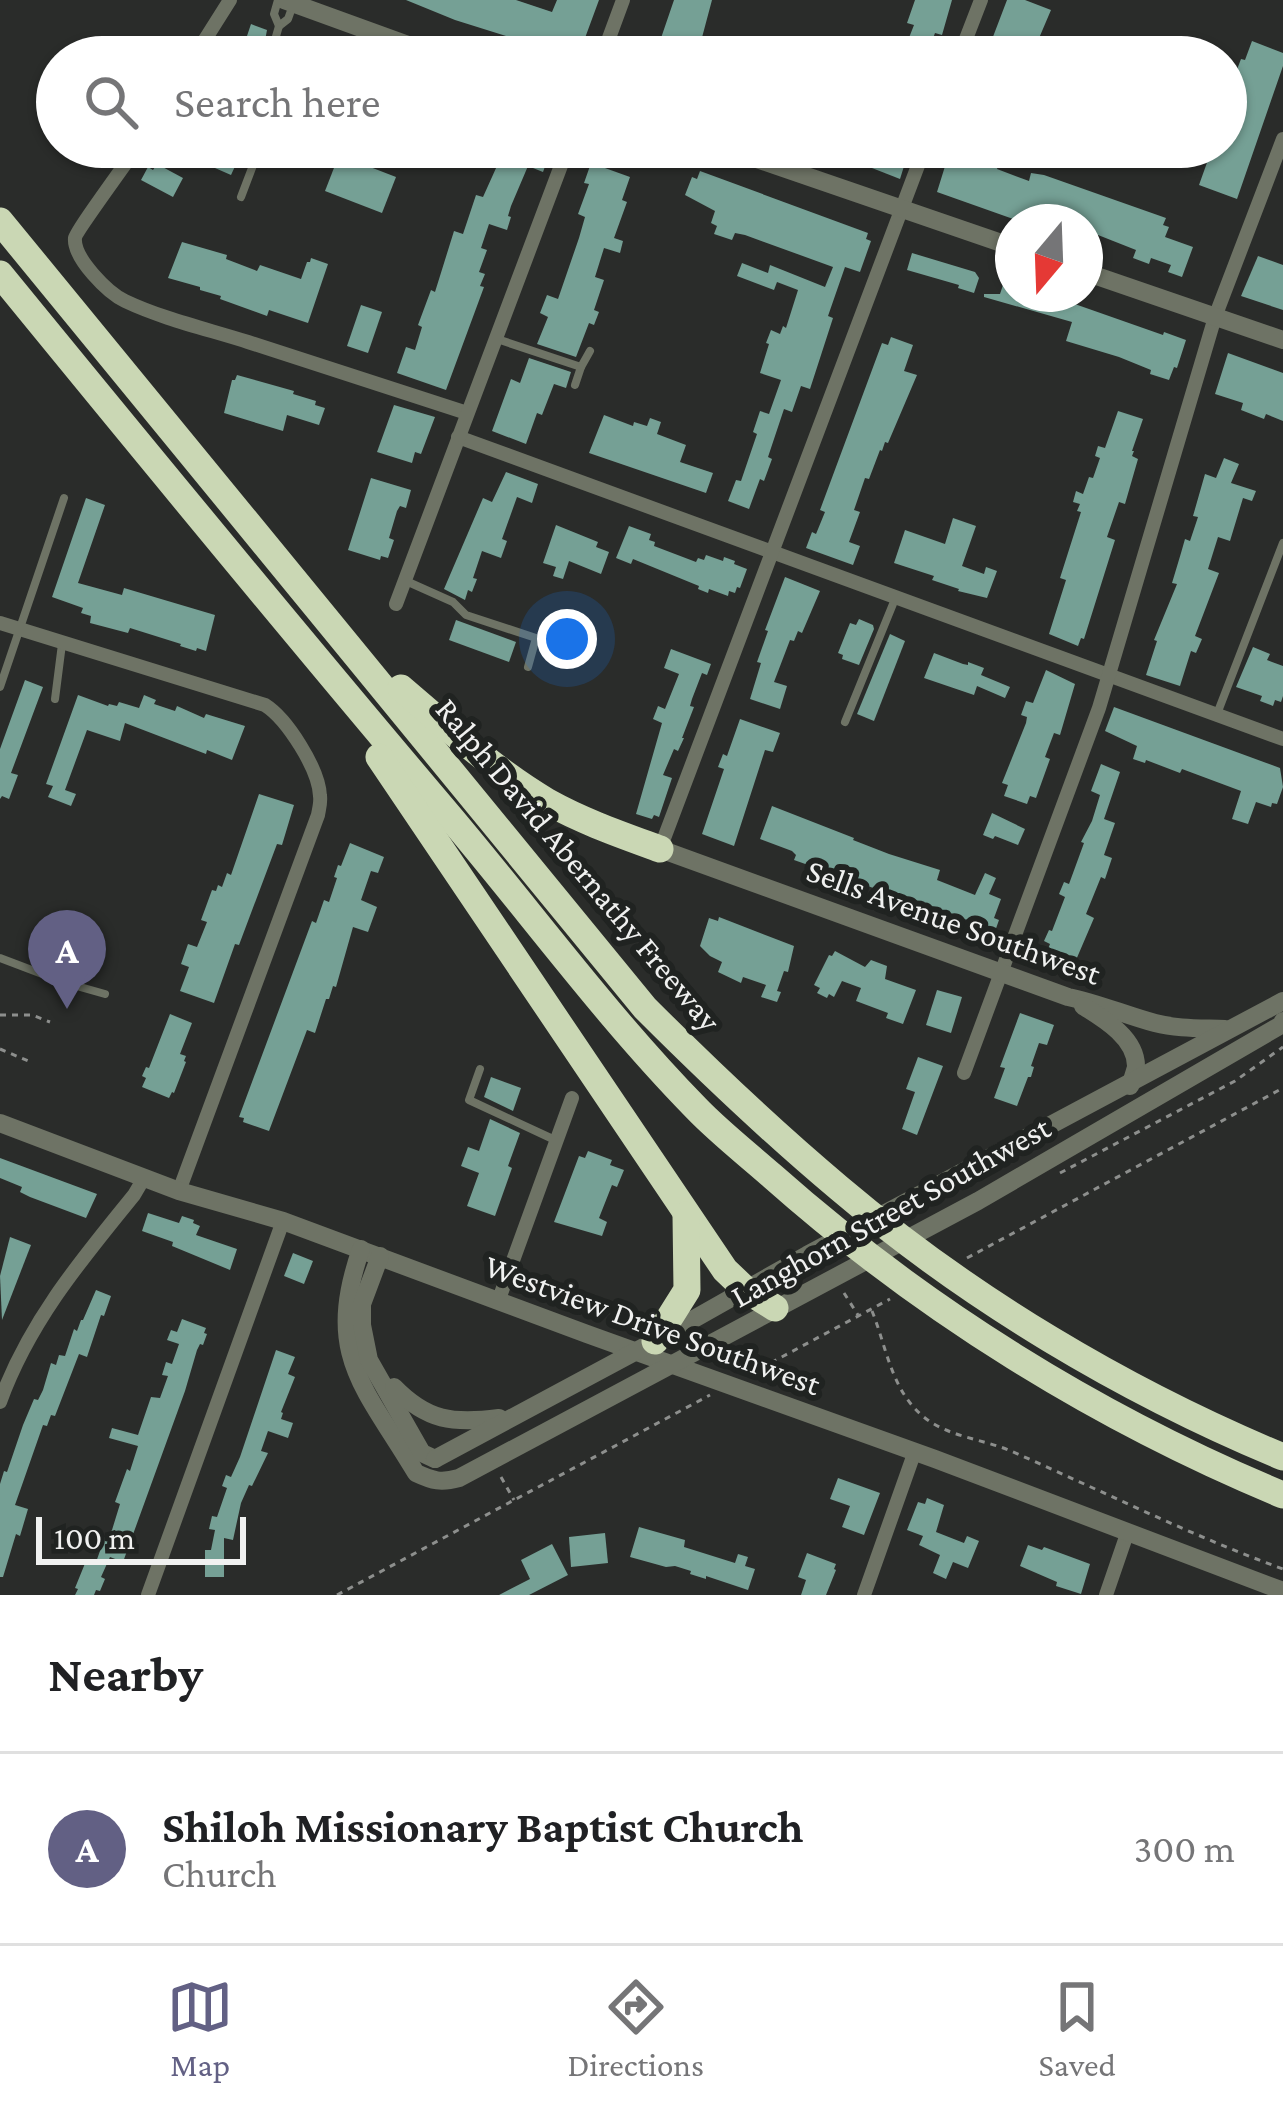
<!DOCTYPE html>
<style>
body{margin:0;font-family:"Crimson Pro",serif;background:#f2f2f2;color:#202124}
.compass{position:absolute;left:995px;top:204px;width:108px;height:108px;border-radius:50%;background:#fff;box-shadow:0 3px 9px #0004;rotate:199deg}
.scale{position:absolute;left:36px;bottom:30px;width:210px;box-sizing:border-box;padding-left:12px;border:6px solid #f0f1f0;border-top:0;font-size:33px;line-height:42px;white-space:nowrap;color:#f0f1f0;-webkit-text-stroke:9px #202321;paint-order:stroke}
.you{position:absolute;left:567px;top:639px;width:42px;height:42px;margin:-30px;border:9px solid #fff;border-radius:50%;background:#1a73e8;box-shadow:0 0 0 18px #1a73e833}
.badge{display:grid;place-items:center;width:78px;height:78px;border-radius:50%;background:#626084;color:#fff;font-size:39px;font-weight:700}
.pin{position:absolute;translate:-50% -99px;filter:drop-shadow(0 3px 6px #0008)}
.pin::after{content:'';position:absolute;top:63px;width:42px;height:36px;background:inherit;clip-path:polygon(0 0,100% 0,50% 100%)}
.list{margin:0;padding:0;list-style:none}
h2{display:flex;justify-content:space-between;align-items:center;height:156px;margin:0;padding:0 48px;font-size:51px}
h2 small{font-size:39px;font-weight:400;color:#757577}
.list li{display:grid;grid-template-columns:78px 1fr auto;gap:36px;align-items:center;box-sizing:border-box;height:192px;padding:0 48px;border-top:3px solid #e0e0e0}
.list b{display:block;font-size:45px;white-space:nowrap}
.list p{margin:0;font-size:39px;white-space:nowrap;color:#757577}
.list em{font-size:39px;font-style:normal;color:#757577}
.icon{flex:none;width:66px;height:66px;fill:none;stroke:currentColor;stroke-width:2;stroke-linecap:round;stroke-linejoin:round}
.map{position:relative;flex:none;width:1283px;height:1595px;overflow:hidden}
.search{position:absolute;background:#fff;box-shadow:0 3px 9px #0004;left:36px;right:36px;top:36px;height:132px;display:flex;align-items:center;gap:30px;box-sizing:border-box;padding:0 42px;border-radius:66px;color:#757577;font-size:45px}
.sheet{height:348px;background:#fff}
nav{display:flex;justify-content:space-around;align-items:center;box-sizing:border-box;height:168px;border-top:3px solid #e0e0e0;background:#fff;font-size:33px;color:#757577}
nav a{display:grid;justify-items:center;gap:6px}
nav .on{color:#626084}
.map>svg:first-child{display:block}
.building{fill:#75a095}
.lines{fill:none;stroke-linecap:round;stroke-linejoin:round}
.path{stroke:#8d8f8d;stroke-width:3;stroke-dasharray:6 6;stroke-linecap:butt}
.service{stroke:#6e7365;stroke-width:8}
.minor{stroke:#6e7365;stroke-width:14}
.tertiary{stroke:#6e7365;stroke-width:18}
.motorway{stroke:#cad7b4;stroke-width:27}
.labels{text-anchor:middle;stroke-width:12;stroke-linejoin:round;paint-order:stroke}
.street-label{font-size:33px;fill:#f0f1f0;stroke:#202321}
</style>
<div class="map">
<svg width="1283" height="1595" viewBox="0 0 1283 1595">
<rect width="100%" height="100%" fill="#2a2c2a"/>
<!-- building -->
<g class="building">
<polygon points="406,0 516,0 552,12 557,0 599,0 578,57 523,57 528,43 455,20"/>
<polygon points="674,0 712,0 700,45 685,39 679,57 640,57 647,37 660,41"/>
<polygon points="915,0 952,0 942,35 935,33 926,57 903,53 914,25 907,23"/>
<polygon points="1007,0 1025,0 1051,10 1031,57 992,57 996,44 991,42"/>
<polygon points="251,24 267,30 262,57 240,57"/>
<polygon points="287,38 338,55 338,57 279,57"/>
<polygon points="1252,41 1283,53 1283,66 1237,199 1199,185 1209,157 1185,149 1226,147 1226,116 1233,95 1228,93 1241,59 1245,60"/>
<polygon points="167,147 214,147 228,153 231,147 251,147 245,163 238,160 231,175"/>
<polygon points="479,147 552,147 543,172 528,166 511,206 508,216 511,217 507,230 489,224 481,248 487,250 479,272 485,274 480,286 484,287 446,390 397,373 406,347 415,350 422,327 418,325 431,290 435,292 454,231 463,234 476,195 483,197 501,157"/>
<polygon points="847,147 910,147 900,179 844,157"/>
<polygon points="951,147 980,157 990,153 992,147 1004,147 997,169 1029,181 1031,173 1044,175 1166,218 1163,225 1169,227 1165,237 1193,247 1182,277 1168,272 1171,265 1151,258 1149,264 1133,258 1136,250 1098,235 1094,246 1085,243 1085,222 1015,222 1016,220 937,192"/>
<polygon points="339,155 396,177 382,213 325,191"/>
<polygon points="591,163 630,177 622,200 627,202 614,238 623,241 620,253 604,248 595,277 604,280 594,310 599,312 594,325 589,323 576,357 537,344 548,317 540,313 547,295 558,299 579,238 585,217 578,214 589,184 584,183"/>
<polygon points="157,164 183,178 173,197 141,180 148,167 153,170"/>
<polygon points="700,171 868,233 866,239 871,241 860,272 845,267 828,316 833,318 810,389 801,386 792,412 784,409 768,457 772,459 764,481 760,479 749,509 728,501 736,480 741,481 757,434 753,432 760,411 769,414 781,380 760,373 769,344 766,343 771,330 780,334 783,326 786,328 798,290 777,282 774,290 737,276 742,263 768,273 770,265 825,287 833,267 745,235 735,233 732,240 714,234 717,226 711,223 715,211 685,195 692,177 697,179"/>
<polygon points="182,242 227,255 226,259 257,271 260,265 301,279 307,262 310,262 311,258 328,264 308,323 269,310 267,316 220,299 221,296 200,290 200,287 168,278"/>
<polygon points="912,253 975,272 979,278 974,293 958,288 959,285 907,270"/>
<polygon points="1258,256 1283,265 1283,310 1241,296"/>
<polygon points="1004,282 1013,285 1013,294 1052,296 1163,335 1164,332 1186,340 1177,368 1174,367 1169,380 1150,374 1151,370 1119,357 1066,341 1072,322 984,297 984,294 1000,294"/>
<polygon points="361,305 382,312 368,353 347,346"/>
<polygon points="891,337 913,345 904,371 917,375 888,443 885,442 882,451 880,450 869,479 865,478 854,510 860,512 849,542 860,546 853,565 806,548 812,532 816,534 825,512 820,510 882,343 888,345"/>
<polygon points="1228,353 1283,373 1283,421 1266,414 1264,419 1241,410 1243,403 1215,394"/>
<polygon points="529,358 571,372 566,388 554,384 542,415 537,413 526,444 492,431 511,379 520,383"/>
<polygon points="237,375 294,391 293,394 316,401 315,405 325,408 319,425 287,415 283,431 224,413 232,380 235,380"/>
<polygon points="394,405 435,417 421,454 415,452 412,463 377,452"/>
<polygon points="1118,411 1143,419 1132,451 1134,451 1132,456 1138,459 1125,504 1119,502 1107,537 1115,540 1084,639 1081,638 1078,646 1049,634 1066,580 1060,578 1081,512 1077,511 1080,504 1073,502 1076,491 1083,494 1089,477 1093,478 1100,458 1095,456 1098,446 1105,448"/>
<polygon points="604,415 633,426 634,422 647,426 650,418 661,422 657,434 686,445 680,462 713,473 706,493 589,453"/>
<polygon points="1224,458 1239,464 1231,483 1256,491 1252,501 1243,498 1230,541 1218,537 1208,569 1219,573 1195,636 1202,639 1196,653 1191,651 1180,686 1146,675 1157,641 1154,640 1177,584 1172,583 1181,553 1185,539 1190,541 1198,517 1193,516 1205,474 1216,478"/>
<polygon points="506,472 538,484 532,503 517,497 502,539 507,541 501,558 482,551 473,578 477,579 472,592 468,590 465,600 444,589 483,498 492,502"/>
<polygon points="371,478 411,490 406,508 400,506 397,511 389,538 394,540 388,558 381,556 380,560 348,550"/>
<polygon points="86,498 105,505 78,583 122,595 124,588 215,615 206,651 197,648 196,651 180,646 181,644 130,628 128,633 90,623 91,616 81,613 83,608 52,597"/>
<polygon points="953,518 976,526 962,566 984,574 986,567 997,571 987,598 958,591 959,589 932,580 934,576 894,563 905,530 945,544"/>
<polygon points="556,525 598,542 596,547 609,552 601,574 569,561 563,579 553,576 556,567 543,563"/>
<polygon points="629,526 651,534 649,540 655,542 654,546 696,562 698,558 704,560 706,555 723,561 724,557 735,561 734,564 747,569 740,588 737,587 735,593 729,591 728,596 709,589 708,593 698,589 699,586 633,559 631,564 616,558"/>
<polygon points="785,577 820,591 802,633 798,631 794,641 790,640 774,682 787,686 780,709 750,699 761,663 757,662 768,631 765,630"/>
<polygon points="859,619 873,625 874,629 859,665 842,659 843,655 838,653 850,623 856,625"/>
<polygon points="456,620 516,642 509,662 449,640"/>
<polygon points="890,634 905,641 874,721 857,714"/>
<polygon points="1253,647 1270,654 1267,660 1283,666 1283,696 1281,702 1275,700 1273,706 1260,701 1262,696 1236,687"/>
<polygon points="671,649 711,664 707,675 702,673 692,699 690,706 694,707 682,738 684,738 678,751 674,749 663,775 672,778 659,817 654,815 652,819 636,814 662,723 653,719 658,706 665,709 679,674 664,668"/>
<polygon points="934,653 963,664 968,665 968,662 984,668 981,675 1010,687 1005,698 977,686 974,695 924,678"/>
<polygon points="1046,670 1075,684 1060,735 1054,733 1045,757 1050,759 1036,798 1030,796 1027,804 1004,796 1008,785 1002,783 1026,723 1027,717 1021,715 1026,701 1033,703"/>
<polygon points="25,680 43,687 11,773 18,775 9,799 2,796 0,799 0,749"/>
<polygon points="78,695 108,706 109,704 117,706 119,702 139,708 144,695 156,700 154,704 175,711 177,706 204,718 206,714 245,726 232,760 207,750 206,754 125,723 120,741 87,730 65,790 76,794 71,806 48,797 53,786 46,784"/>
<polygon points="1114,707 1280,768 1283,787 1277,804 1272,803 1271,807 1256,802 1248,824 1232,819 1241,791 1182,769 1180,773 1146,760 1145,763 1133,759 1137,746 1105,731"/>
<polygon points="740,719 780,733 773,752 765,750 734,846 702,834 724,769 718,767 723,754 727,756"/>
<polygon points="1101,764 1120,772 1104,819 1115,823 1104,855 1112,858 1105,879 1101,877 1086,914 1094,918 1076,960 1048,949 1050,944 1044,941 1049,930 1052,931 1065,897 1059,894 1064,882 1069,884 1084,843 1081,842 1092,821 1100,795 1091,791"/>
<polygon points="259,794 294,805 282,845 277,844 239,945 235,944 214,1003 180,991 189,967 181,964 188,944 197,947 207,922 201,920 212,890 216,891 218,885 222,887 227,873 231,875"/>
<polygon points="772,806 854,838 853,840 889,854 940,870 937,880 975,895 985,873 996,878 989,894 1001,899 994,918 999,920 993,937 973,929 975,923 954,915 952,921 879,890 794,860 796,855 792,851 760,839"/>
<polygon points="992,813 1025,829 1018,845 995,836 993,839 983,835"/>
<polygon points="350,843 384,857 378,873 371,871 361,900 377,907 368,932 353,927 336,987 333,986 329,999 326,999 315,1033 307,1030 269,1131 243,1122 244,1118 239,1117 312,921 316,923 324,900 329,902 337,878 334,877 338,865 341,866"/>
<polygon points="719,917 794,946 788,972 784,971 777,991 781,992 777,1002 761,997 766,985 743,977 741,983 718,972 722,962 710,956 700,946 709,918 718,921"/>
<polygon points="835,951 865,967 871,960 887,966 885,979 916,990 903,1024 886,1018 888,1013 856,1001 861,988 842,981 834,997 829,994 827,998 817,993 820,988 814,985 829,955 832,956"/>
<polygon points="937,990 962,997 951,1033 926,1025"/>
<polygon points="1020,1013 1054,1025 1047,1045 1039,1043 1031,1066 1034,1067 1031,1077 1028,1077 1017,1106 994,1098 1005,1068 1000,1067"/>
<polygon points="170,1014 192,1023 180,1054 186,1056 184,1061 186,1062 174,1093 172,1092 169,1098 142,1087 146,1078 142,1076 146,1067 149,1068"/>
<polygon points="918,1057 943,1066 917,1135 902,1129 915,1092 906,1089"/>
<polygon points="491,1077 521,1088 513,1111 484,1097"/>
<polygon points="490,1119 520,1133 508,1166 512,1168 495,1216 467,1206 479,1173 461,1166 468,1147 479,1151"/>
<polygon points="588,1151 612,1160 610,1165 624,1170 617,1187 612,1185 599,1218 607,1222 602,1236 554,1222 579,1156 585,1158"/>
<polygon points="0,1158 97,1194 86,1218 30,1197 20,1192 22,1187 0,1178"/>
<polygon points="148,1213 179,1223 182,1216 194,1220 193,1223 200,1226 196,1235 237,1249 230,1270 172,1246 173,1242 142,1231"/>
<polygon points="10,1237 31,1245 2,1320 0,1276"/>
<polygon points="293,1253 313,1261 304,1284 284,1276"/>
<polygon points="96,1290 111,1296 104,1316 101,1315 87,1357 79,1354 55,1416 51,1415 47,1426 43,1425 15,1505 28,1509 20,1536 16,1534 3,1577 0,1577 0,1484 4,1471 7,1472 23,1425 34,1399 38,1400 43,1390 51,1363 56,1365 59,1355 65,1356 74,1329 77,1331 81,1320 83,1320"/>
<polygon points="182,1319 206,1328 204,1333 207,1334 203,1345 200,1344 197,1350 185,1391 123,1562 110,1557 101,1577 105,1579 100,1591 96,1590 94,1595 75,1595 78,1589 75,1588 86,1561 95,1565 106,1534 109,1535 112,1530 120,1504 115,1502 127,1469 130,1471 138,1446 109,1438 112,1428 138,1435 151,1397 160,1398 168,1376 162,1375 166,1362 172,1364 179,1344 167,1340 171,1330 177,1332"/>
<polygon points="276,1350 295,1357 288,1374 295,1377 281,1412 283,1413 281,1419 293,1423 288,1438 268,1431 261,1451 268,1453 252,1486 249,1485 241,1503 233,1540 224,1538 224,1577 205,1577 205,1550 211,1550 215,1530 209,1529 212,1516 217,1517 227,1488 222,1486 226,1475 231,1477 240,1457"/>
<polygon points="838,1478 880,1493 864,1535 842,1527 850,1506 830,1499"/>
<polygon points="927,1498 944,1505 936,1532 964,1543 967,1536 979,1541 968,1568 953,1562 946,1579 933,1573 940,1555 919,1545 923,1536 907,1530 918,1502 925,1504"/>
<polygon points="639,1527 685,1540 684,1547 735,1563 738,1554 748,1557 745,1566 755,1569 748,1590 706,1576 706,1579 690,1574 691,1571 675,1566 666,1567 630,1557"/>
<polygon points="605,1533 608,1563 571,1567 569,1537"/>
<polygon points="552,1544 568,1575 529,1595 499,1595 530,1579 521,1560"/>
<polygon points="1028,1545 1042,1550 1044,1547 1090,1564 1081,1594 1056,1586 1057,1582 1020,1566"/>
<polygon points="807,1553 836,1564 834,1569 836,1570 826,1595 801,1595 806,1580 798,1577"/>
</g>
<g class="lines">
<!-- path -->
<g class="path">
<polyline points="0,1015 32,1015 50,1022"/>
<polyline points="0,1049 33,1063"/>
<polyline points="1060,1173 1235,1081 1283,1047"/>
<polyline points="967,1258 1283,1088"/>
<polyline points="844,1293 858,1315"/>
<path d="M 872,1311 C 887,1348 891,1391 925,1418 C 949,1437 983,1439 1011,1451 C 1102,1491 1190,1535 1283,1569"/>
<polyline points="750,1374 890,1299"/>
<polyline points="501,1477 514,1500"/>
<polyline points="337,1595 710,1395"/>
</g>
<!-- service -->
<g class="service">
<polyline points="278,0 274,14 279,26 288,19 293,5"/>
<polyline points="270,57 279,26"/>
<polyline points="379,147 399,155"/>
<polyline points="241,197 260,147"/>
<polyline points="497,339 581,367 590,351"/>
<polyline points="575,385 581,367"/>
<polyline points="406,581 453,602 466,615 536,638 528,667"/>
<polyline points="0,687 64,498"/>
<polyline points="55,699 62,644"/>
<polyline points="1217,714 1283,543"/>
<polyline points="845,722 895,599"/>
<polyline points="0,958 66,983 105,994"/>
<polyline points="480,1069 469,1100 555,1140"/>
</g>
<!-- minor -->
<g class="minor">
<polyline points="194,57 230,0"/>
<polyline points="602,57 623,0"/>
<polyline points="959,57 981,0"/>
<path d="M 137,147 C 128,161 76,231 75,238 C 73,258 108,293 125,301 C 163,319 207,329 248,342 C 321,366 394,390 467,413"/>
<polyline points="458,437 1283,739"/>
<polyline points="396,604 568,147"/>
<path d="M 0,623 L 265,705 C 287,719 319,769 320,796 C 321,802 319,809 318,815 L 179,1191"/>
<polyline points="660,849 925,147"/>
<polyline points="964,1073 1099,708 1215,317 1283,139"/>
<polyline points="499,1299 572,1098"/>
<path d="M 0,1402 C 29,1322 81,1260 134,1195 L 144,1178"/>
<polyline points="148,1595 283,1221"/>
<polyline points="864,1595 915,1451"/>
<polyline points="1106,1595 1128,1531"/>
</g>
<!-- tertiary -->
<g class="tertiary">
<polyline points="284,0 441,57"/>
<polyline points="722,147 1013,247"/>
<polyline points="1085,272 1283,340"/>
<path d="M 660,849 L 1068,997 C 1098,1003 1125,1015 1155,1023 C 1178,1029 1201,1028 1225,1029"/>
<path d="M 1083,1006 C 1104,1019 1136,1038 1136,1066 C 1136,1068 1131,1084 1130,1086"/>
<polyline points="0,1123 179,1191 283,1221 587,1334 935,1459 1283,1591"/>
<path d="M 361,1249 C 324,1355 364,1386 416,1473 C 433,1481 441,1483 459,1478 L 978,1201 L 1281,1025 L 1283,1021"/>
<polyline points="380,1256 362,1304 362,1325 369,1360 422,1453 435,1459"/>
<path d="M 394,1387 C 427,1421 453,1424 499,1418"/>
<polyline points="435,1459 655,1341 807,1255 1283,1001"/>
</g>
<!-- motorway -->
<g class="motorway">
<path d="M 0,221 L 645,1008 C 707,1070 771,1131 839,1188 C 970,1299 1124,1391 1283,1457"/>
<path d="M 0,274 C 147,454 295,634 445,811 C 529,910 605,1015 696,1108 C 719,1132 746,1153 771,1175 C 922,1309 1097,1418 1283,1495"/>
<path d="M 401,688 C 448,728 494,770 548,802 C 584,822 622,835 660,849"/>
<polyline points="379,757 725,1270 746,1290 775,1308"/>
<polyline points="655,1341 687,1290 686,1215"/>
</g>
</g>
<g class="labels">
<!-- street labels -->
<g class="street-label">
<text transform="translate(579 864) rotate(50)" y="12">Ralph David Abernathy Freeway</text>
<text transform="translate(954 921) rotate(20)" y="12">Sells Avenue Southwest</text>
<text transform="translate(890 1211) rotate(-29)" y="12">Langhorn Street Southwest</text>
<text transform="translate(653 1324) rotate(20)" y="12">Westview Drive Southwest</text>
</g>
</g>
</svg>
<svg class="compass" viewBox="-18 -18 36 36"><path d="M0-13l5 13h-10z" fill="#e53935"/><path d="M0 13l5-13h-10z" fill="#757577"/></svg>
<div class="scale">100 m</div>
<div class="you"></div>
<div class="pin badge" style="left:67px;top:1009px">A</div>
<div class="search"><svg class="icon" aria-label="search" viewBox="0 0 24 24"><circle cx="10" cy="10" r="6"/><path d="M15 15l6 6"/></svg>Search here</div>
</div>
<section class="sheet">
<h2>Nearby<small></small></h2>
<ul class="list">
<li><span class="badge">A</span><div><b>Shiloh Missionary Baptist Church</b><p>Church</p></div><em>300 m</em></li>
</ul>
</section>
<nav>
<a class="on"><svg class="icon" aria-label="map" viewBox="0 0 24 24"><path d="M3 6l6-2 6 2 6-2v14l-6 2-6-2-6 2zM9 4v14M15 6v14"/></svg>Map</a>
<a><svg class="icon" aria-label="directions" viewBox="0 0 24 24"><path d="M12 3l9 9-9 9-9-9zM9 14v-3h6M13 9l2 2-2 2"/></svg>Directions</a>
<a><svg class="icon" aria-label="saved" viewBox="0 0 24 24"><path d="M7 4h10v16l-5-4-5 4z"/></svg>Saved</a>
</nav>
